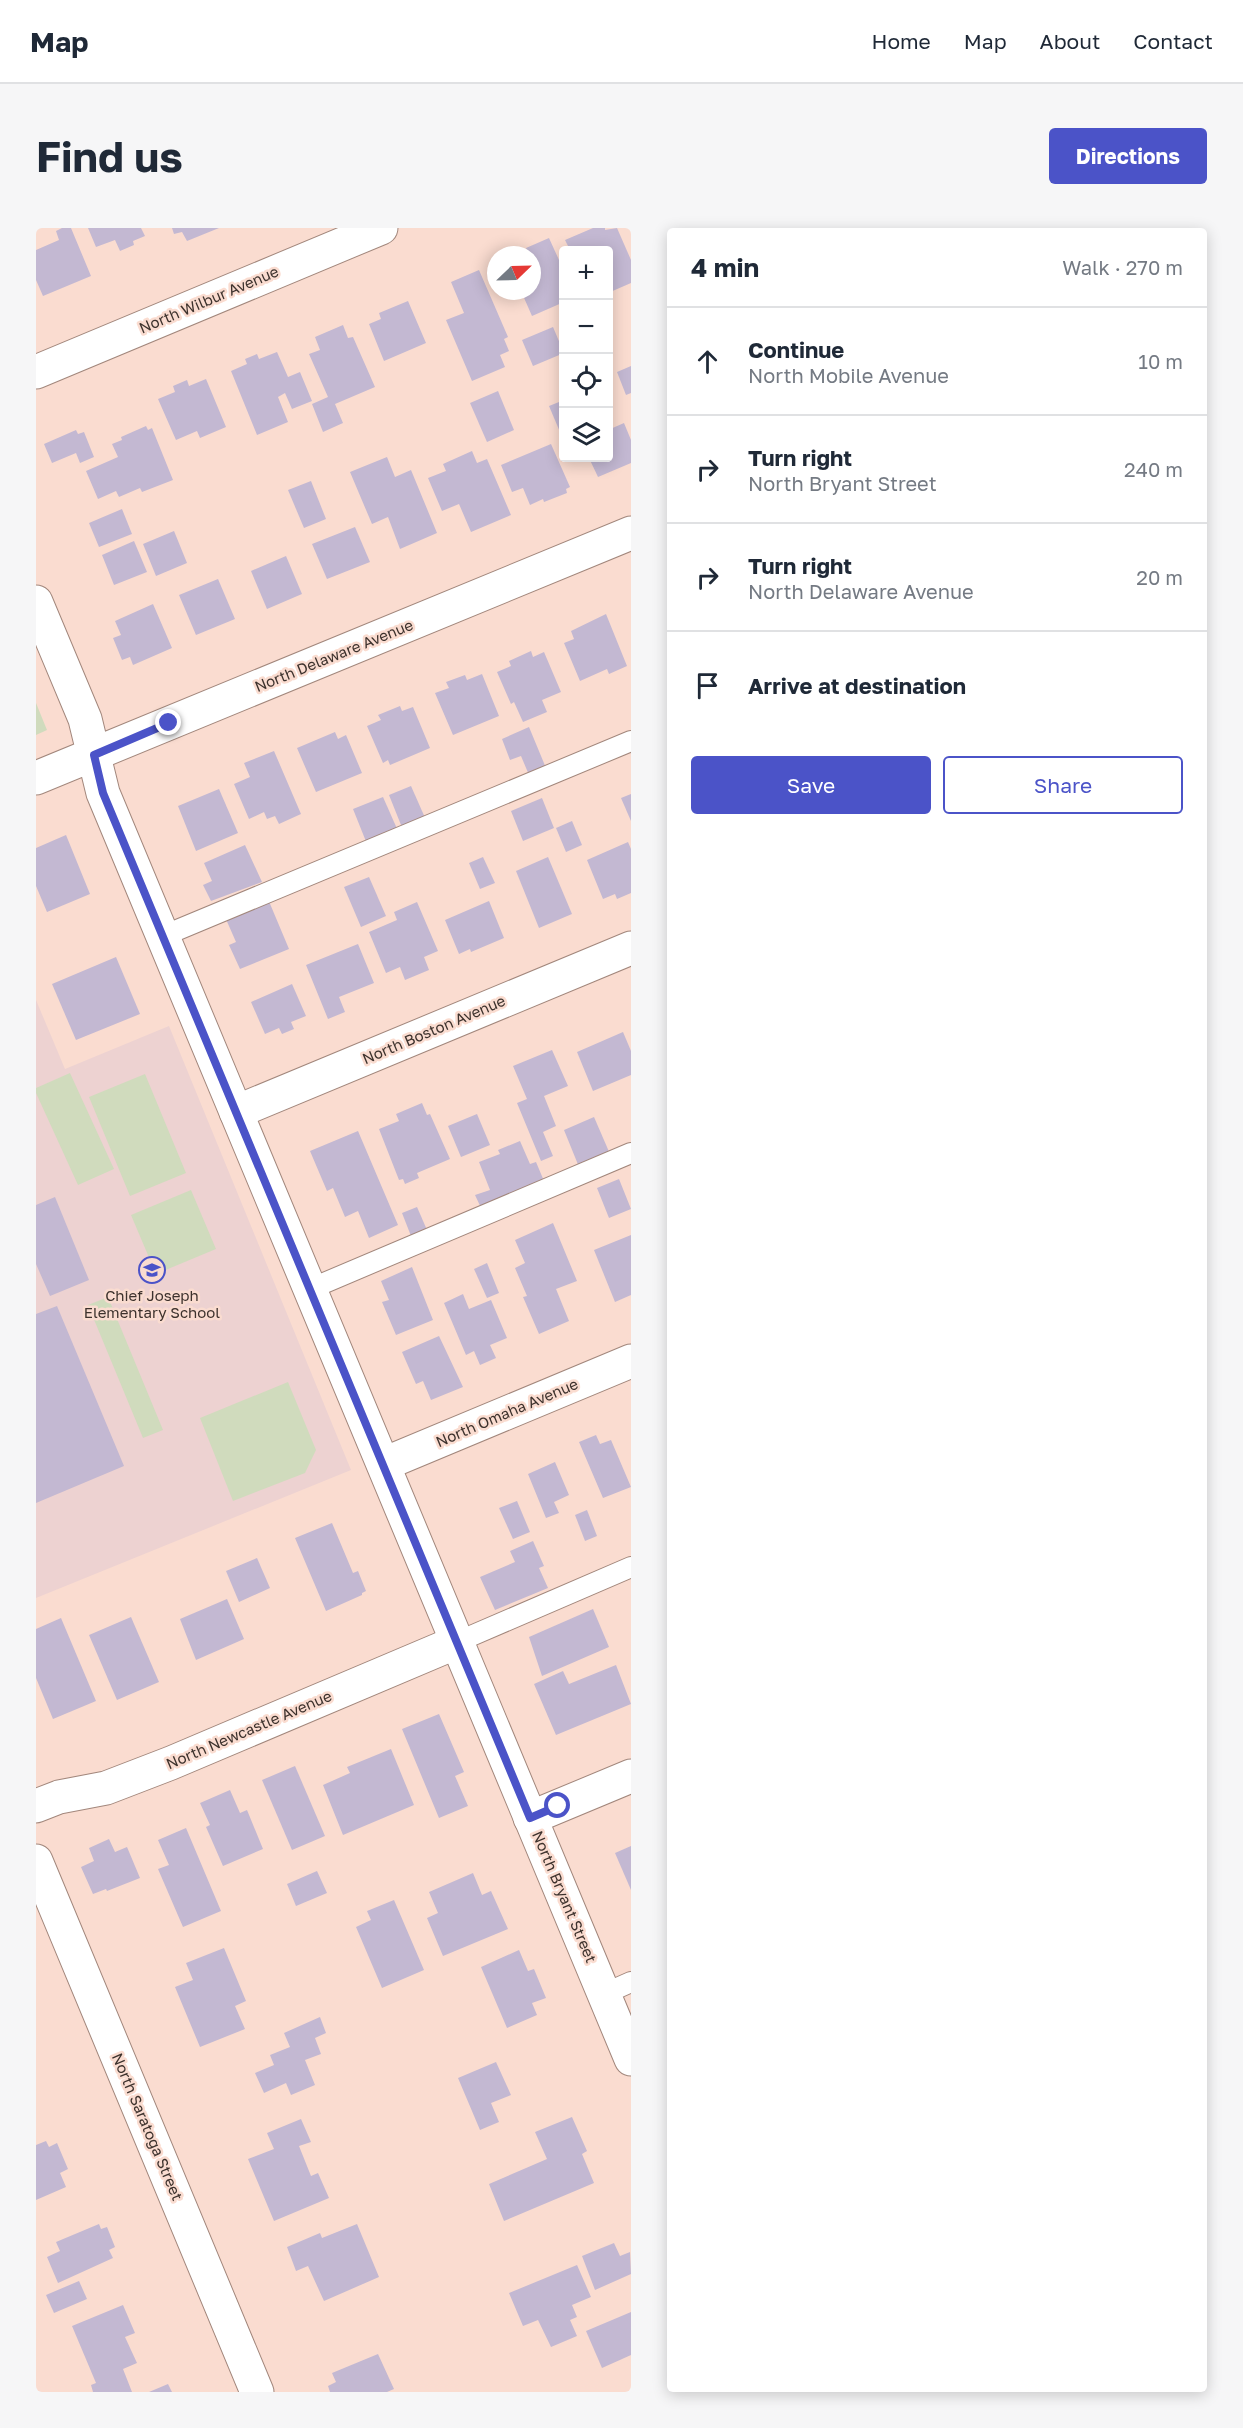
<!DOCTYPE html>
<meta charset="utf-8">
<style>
body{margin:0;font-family:"Golos Text",sans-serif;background:#f6f6f7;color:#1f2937}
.controls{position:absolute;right:18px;top:18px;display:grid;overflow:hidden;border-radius:6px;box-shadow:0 3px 15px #0003}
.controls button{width:54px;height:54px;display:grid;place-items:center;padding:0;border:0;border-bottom:2px solid #e0e1e3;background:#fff;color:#1f2937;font:30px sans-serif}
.compass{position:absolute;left:451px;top:18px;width:54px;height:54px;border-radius:50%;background:#fff;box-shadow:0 3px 15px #0003;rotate:67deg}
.stop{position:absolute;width:18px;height:18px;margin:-14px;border:4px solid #4b53c8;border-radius:50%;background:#fff}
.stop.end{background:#4b53c8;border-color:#fff;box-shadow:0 2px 6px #0008}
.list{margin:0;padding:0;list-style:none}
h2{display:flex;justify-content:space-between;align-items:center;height:78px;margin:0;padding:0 24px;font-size:26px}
h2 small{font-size:20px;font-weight:400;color:#747a83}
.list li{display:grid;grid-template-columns:39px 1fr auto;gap:18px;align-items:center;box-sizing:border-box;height:108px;padding:0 24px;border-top:2px solid #e0e1e3}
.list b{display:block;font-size:22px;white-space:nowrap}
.list p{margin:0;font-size:20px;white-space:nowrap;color:#747a83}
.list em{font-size:20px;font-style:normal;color:#747a83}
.actions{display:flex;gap:12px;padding:18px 24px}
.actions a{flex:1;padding:14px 0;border:2px solid #4b53c8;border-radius:6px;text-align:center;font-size:21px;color:#4b53c8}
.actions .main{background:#4b53c8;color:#fff}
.icon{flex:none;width:33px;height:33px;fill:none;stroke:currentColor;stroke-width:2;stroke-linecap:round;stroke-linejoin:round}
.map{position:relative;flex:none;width:595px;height:2164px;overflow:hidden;border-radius:6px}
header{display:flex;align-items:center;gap:36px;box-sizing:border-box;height:84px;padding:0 30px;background:#fff;border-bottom:2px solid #e0e1e3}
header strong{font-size:28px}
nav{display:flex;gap:33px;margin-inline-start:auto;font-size:21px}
.intro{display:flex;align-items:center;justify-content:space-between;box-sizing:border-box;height:144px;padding:0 36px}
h1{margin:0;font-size:42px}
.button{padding:15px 27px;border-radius:6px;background:#4b53c8;color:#fff;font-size:21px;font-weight:700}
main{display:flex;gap:36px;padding:0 36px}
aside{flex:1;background:#fff;border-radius:6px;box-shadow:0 3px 15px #0003}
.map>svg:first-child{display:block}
.education{fill:#edd2d1}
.green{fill:#d0dbbd}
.building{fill:#c3b8d2}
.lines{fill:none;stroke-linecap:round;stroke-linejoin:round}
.lane-casing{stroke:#a2877c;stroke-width:22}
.street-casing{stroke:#a2877c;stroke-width:35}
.lane{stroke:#fff;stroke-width:20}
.street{stroke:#fff;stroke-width:33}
.route{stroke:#4b53c8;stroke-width:8}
.labels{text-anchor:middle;stroke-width:5;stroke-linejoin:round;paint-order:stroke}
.street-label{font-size:15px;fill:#3d322d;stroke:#fadcd0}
.poi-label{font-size:15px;fill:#3d322d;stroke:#fadcd0}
</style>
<header>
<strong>Map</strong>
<nav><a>Home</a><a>Map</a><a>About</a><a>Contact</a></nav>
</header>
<div class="intro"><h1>Find us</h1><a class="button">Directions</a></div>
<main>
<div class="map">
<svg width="595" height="2164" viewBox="0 0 595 2164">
<rect width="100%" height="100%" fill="#fadcd0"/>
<!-- education -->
<polygon class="education" points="0,772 29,841 133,798 315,1242 0,1370"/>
<!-- green -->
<g class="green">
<polygon points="0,475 11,502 0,507"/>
<polygon points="34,845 78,941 42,957 0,865 0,860"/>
<polygon points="109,846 150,945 94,968 53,869"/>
<polygon points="155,962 180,1021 120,1046 95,987"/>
<polygon points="72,1069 127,1202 107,1210 52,1077"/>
<polygon points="252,1154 280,1222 269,1245 197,1273 164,1190"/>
</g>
<!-- building -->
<g class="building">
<polygon points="26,0 35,0 55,48 7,68 0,52 0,22 23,12 20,3"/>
<polygon points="52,0 105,0 109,8 97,13 98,17 84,23 79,12 60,19"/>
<polygon points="136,0 183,0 151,13 146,4 138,6"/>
<polygon points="557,0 569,0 569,2 581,0 595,32 595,55 572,65 572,22 534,22 529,12"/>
<polygon points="513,10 528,43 528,74 496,88 485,63 496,63 496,27 493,27 490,20"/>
<polygon points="443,42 472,109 468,111 473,123 464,127 469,139 436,153 410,92 428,85 415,54"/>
<polygon points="372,73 390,115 348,133 333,96 345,91 343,85"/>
<polygon points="307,97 312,110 317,109 339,159 299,176 307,195 287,204 276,176 292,169 273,126 284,122 279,109"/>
<polygon points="517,99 528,125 497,138 486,112"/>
<polygon points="241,124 252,149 264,144 276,173 256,181 249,165 242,169 252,194 221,207 195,143 211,136 209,131 221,126 223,131"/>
<polygon points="595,138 595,165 590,167 581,144"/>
<polygon points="170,151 190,199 164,210 161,203 140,212 122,171 139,164 137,158 151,152 153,158"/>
<polygon points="462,163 478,202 451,214 434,175"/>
<polygon points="528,172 528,202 524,204 513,178"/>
<polygon points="588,195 595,212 595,235 562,249 553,230 572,230 572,202"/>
<polygon points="110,198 112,202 116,200 137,252 106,264 104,260 83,269 80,263 62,271 50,243 82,229 76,216 86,212 85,209"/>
<polygon points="40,202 42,206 48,204 58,229 44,235 40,225 16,235 8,216"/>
<polygon points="515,216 534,259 530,261 531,265 508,274 507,271 494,277 487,260 476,264 465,237"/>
<polygon points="436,223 441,235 451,231 475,287 435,304 423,276 406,283 392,250 410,243 407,236"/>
<polygon points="351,229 359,249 375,242 401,305 364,321 352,289 336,296 314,244"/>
<polygon points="275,253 290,291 268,300 252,262"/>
<polygon points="86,281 96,306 63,319 53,295"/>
<polygon points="319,299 334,334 291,351 276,316"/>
<polygon points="138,303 151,335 120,348 107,316"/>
<polygon points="98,313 111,344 78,357 66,327"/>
<polygon points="250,328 266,366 231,381 215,343"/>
<polygon points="182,351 199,391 160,407 143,367"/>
<polygon points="117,376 136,420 97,437 94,429 86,432 77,410 85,407 79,393"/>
<polygon points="570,386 591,438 573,446 571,441 544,453 528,415 538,411 535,403"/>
<polygon points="495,423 497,429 508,424 525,464 506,472 511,484 487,494 478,474 475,476 461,444 475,438 473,433"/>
<polygon points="446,446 463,488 417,507 399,465 413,460 410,454 429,447 431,452"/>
<polygon points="364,478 366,483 377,479 394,520 354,537 352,532 347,535 331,498 345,492 342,487"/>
<polygon points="493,499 510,540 493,547 485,528 474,532 466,511"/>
<polygon points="299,504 302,511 310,507 326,545 280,564 261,520"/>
<polygon points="238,523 265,586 243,596 239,588 231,591 228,584 213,591 198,556 214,549 208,535"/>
<polygon points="375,558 390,592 367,602 353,567"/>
<polygon points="183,561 202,605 160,623 142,578"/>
<polygon points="595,566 595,593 585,570"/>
<polygon points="347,569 362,603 331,616 317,581"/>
<polygon points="506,570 518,600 487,613 475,583"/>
<polygon points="536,593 546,617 530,624 520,600"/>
<polygon points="30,607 54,666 11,684 0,658 0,620"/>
<polygon points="592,614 595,621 595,665 581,671 579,666 567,671 551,632"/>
<polygon points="209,617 226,654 175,673 167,657 176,653 168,635"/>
<polygon points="447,629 459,655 444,661 433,635"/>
<polygon points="512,629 536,686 503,700 480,643"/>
<polygon points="333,649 350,688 325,699 308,659"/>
<polygon points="232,671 253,721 204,741 193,717 200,714 189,689"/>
<polygon points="453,673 468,710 435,724 434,721 423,726 409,692"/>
<polygon points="381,674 402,723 388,729 393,742 369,752 364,739 350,745 333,704 361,692 358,684"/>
<polygon points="322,716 338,755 303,769 309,784 292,791 270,737"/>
<polygon points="80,729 104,786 40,812 16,756"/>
<polygon points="256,756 270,788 255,794 258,801 246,806 243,800 229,806 215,774"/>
<polygon points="587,804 595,823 595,847 557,863 541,824"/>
<polygon points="516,822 532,858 508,868 520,898 507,904 517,928 505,933 481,875 491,871 477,838"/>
<polygon points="386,875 391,887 394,886 414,931 381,945 383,950 369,956 367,951 363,952 343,901 363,893 360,886"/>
<polygon points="441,886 454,917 425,929 412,898"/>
<polygon points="558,889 574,926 543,939 528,902"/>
<polygon points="322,903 362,997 333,1010 322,983 309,989 297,960 291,963 274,923"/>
<polygon points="484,913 494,936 500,934 508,953 446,982 439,967 454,962 443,934 464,926 462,922"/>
<polygon points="583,951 595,981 573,990 561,960"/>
<polygon points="19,969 53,1052 14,1068 0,1036 0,977"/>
<polygon points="381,979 391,1002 375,1008 366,985"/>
<polygon points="517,995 541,1053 520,1061 533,1093 503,1106 487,1069 491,1068 479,1040 489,1035 479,1012"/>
<polygon points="595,1007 595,1067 579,1074 558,1022"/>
<polygon points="451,1035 463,1065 451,1070 438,1041"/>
<polygon points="376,1039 397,1092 360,1107 346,1074 353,1072 345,1053"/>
<polygon points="427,1066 433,1081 455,1072 471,1110 454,1117 460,1130 444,1137 438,1123 430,1127 408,1075"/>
<polygon points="21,1078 88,1238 0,1275 0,1086"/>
<polygon points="403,1108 427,1159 395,1172 387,1153 380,1156 366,1124"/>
<polygon points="560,1207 564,1216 575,1212 595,1259 567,1270 543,1214"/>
<polygon points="519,1234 533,1267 518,1274 523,1285 510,1290 492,1246"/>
<polygon points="481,1273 494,1304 477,1311 463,1280"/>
<polygon points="551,1282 561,1308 549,1313 539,1287"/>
<polygon points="296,1295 317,1345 322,1343 330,1363 326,1365 326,1367 290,1383 259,1310"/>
<polygon points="497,1313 508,1338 503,1340 512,1360 459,1382 444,1349 479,1334 474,1323"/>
<polygon points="221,1330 234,1360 203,1374 190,1343"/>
<polygon points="191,1371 208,1411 160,1432 144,1391"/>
<polygon points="557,1381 573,1419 506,1448 493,1409"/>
<polygon points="95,1389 123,1454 81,1472 53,1407"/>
<polygon points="25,1390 60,1473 17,1491 0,1450 0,1401"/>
<polygon points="580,1437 595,1476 520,1507 498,1456 527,1443 533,1456"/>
<polygon points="403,1486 428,1544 419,1548 432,1578 403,1590 366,1501"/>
<polygon points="355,1521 378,1577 307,1607 287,1557 314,1545 311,1539"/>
<polygon points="259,1538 289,1608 256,1622 226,1552"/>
<polygon points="194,1562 204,1585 211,1582 227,1621 187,1638 170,1599 174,1597 164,1575"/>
<polygon points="150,1600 185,1683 147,1699 122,1641 133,1637 122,1612"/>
<polygon points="73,1611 79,1624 91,1619 104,1650 71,1663 70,1661 57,1666 45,1639 58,1633 53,1620"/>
<polygon points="595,1618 595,1662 579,1625"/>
<polygon points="281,1643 291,1665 260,1678 251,1656"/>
<polygon points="437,1645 446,1667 455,1663 472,1701 407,1728 391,1690 402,1685 393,1664"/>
<polygon points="358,1672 388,1742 346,1760 320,1699 335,1692 331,1683"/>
<polygon points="188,1720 210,1773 199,1778 209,1801 164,1819 139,1759 157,1752 150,1735"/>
<polygon points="483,1722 492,1743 498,1741 510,1770 496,1775 501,1787 471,1800 445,1739"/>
<polygon points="284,1789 290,1805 279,1810 285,1826 269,1832 279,1857 255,1867 250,1855 228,1865 219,1845 238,1837 234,1827 254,1819 248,1805"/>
<polygon points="460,1834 475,1867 455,1875 463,1894 444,1902 422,1850"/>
<polygon points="536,1889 551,1923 546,1926 558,1955 468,1993 453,1956 511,1931 499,1904"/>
<polygon points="265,1891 275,1914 263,1918 275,1948 282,1945 293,1970 238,1993 212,1931 238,1921 231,1905"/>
<polygon points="10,1913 13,1919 21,1915 32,1941 24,1945 30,1959 0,1972 0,1917"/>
<polygon points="63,1996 65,2001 71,1999 79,2019 73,2022 77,2030 22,2055 11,2029 24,2023 20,2014"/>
<polygon points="321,1996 343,2049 288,2073 272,2038 260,2043 251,2019 284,2005 286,2010"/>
<polygon points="578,2015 584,2028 594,2024 595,2046 559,2062 546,2028"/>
<polygon points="541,2037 555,2069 536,2077 541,2089 534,2092 541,2108 515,2119 502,2092 487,2098 473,2065"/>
<polygon points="43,2053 51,2071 18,2085 10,2067"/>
<polygon points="87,2077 99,2105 89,2109 101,2135 87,2141 96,2164 57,2164 55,2157 60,2155 36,2098"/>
<polygon points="595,2084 595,2127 566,2140 550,2103"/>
<polygon points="342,2126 358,2161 351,2164 294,2164 292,2158 300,2154 296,2145"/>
<polygon points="132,2156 136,2164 113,2164"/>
</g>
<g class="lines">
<defs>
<g id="lane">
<polyline points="127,708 595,513"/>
<polyline points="274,1061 595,925"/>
<polyline points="421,1414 595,1339"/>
<polyline points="568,1766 595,1754"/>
</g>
<g id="street">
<polyline points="0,144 345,0"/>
<polyline points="0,374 49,491 67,565 595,1831"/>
<polyline points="0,550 595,305"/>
<polyline points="200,884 595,720"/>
<polyline points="348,1236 595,1133"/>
<polyline points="0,1578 23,1569 70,1560 135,1535 421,1414"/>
<polyline points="494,1590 595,1548"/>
<polyline points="0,1633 221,2164"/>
</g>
</defs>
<!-- lane casing -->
<use href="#lane" class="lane-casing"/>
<!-- street casing -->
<use href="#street" class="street-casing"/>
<!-- lane -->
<use href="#lane" class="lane"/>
<!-- street -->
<use href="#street" class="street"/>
</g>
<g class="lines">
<!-- route -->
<polyline class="route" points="133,495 58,527 67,565 494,1590 522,1578"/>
</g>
<!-- icons -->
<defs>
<symbol id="school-ring" viewBox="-11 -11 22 22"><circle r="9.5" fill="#fadcd0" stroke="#4b53c8" stroke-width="1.5"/><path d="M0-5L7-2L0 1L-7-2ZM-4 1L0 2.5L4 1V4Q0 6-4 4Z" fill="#4b53c8"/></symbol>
</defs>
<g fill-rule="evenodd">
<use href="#school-ring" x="101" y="1027" width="30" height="30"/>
</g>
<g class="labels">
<!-- street labels -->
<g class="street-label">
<text transform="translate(173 72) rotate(-23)" y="5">North Wilbur Avenue</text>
<text transform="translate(298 428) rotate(-22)" y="5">North Delaware Avenue</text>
<text transform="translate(398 802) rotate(-23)" y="5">North Boston Avenue</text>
<text transform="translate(471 1185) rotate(-23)" y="5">North Omaha Avenue</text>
<text transform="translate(213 1502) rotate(-23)" y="5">North Newcastle Avenue</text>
<text transform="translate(528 1669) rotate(67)" y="5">North Bryant Street</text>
<text transform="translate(111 1899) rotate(67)" y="5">North Saratoga Street</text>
</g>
<!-- poi labels -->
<g class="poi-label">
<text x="116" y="1073">Chief Joseph<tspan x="116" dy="17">Elementary School</tspan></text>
</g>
</g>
</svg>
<div class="controls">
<button>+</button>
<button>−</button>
<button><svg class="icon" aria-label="locate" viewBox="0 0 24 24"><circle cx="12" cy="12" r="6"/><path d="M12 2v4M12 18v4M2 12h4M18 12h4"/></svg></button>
<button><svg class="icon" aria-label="layers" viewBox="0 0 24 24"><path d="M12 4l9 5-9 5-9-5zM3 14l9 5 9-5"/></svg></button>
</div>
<svg class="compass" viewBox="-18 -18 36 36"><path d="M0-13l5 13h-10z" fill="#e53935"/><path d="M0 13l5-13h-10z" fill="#747a83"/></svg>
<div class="stop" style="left:522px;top:1578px"></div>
<div class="stop end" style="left:133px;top:495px"></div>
</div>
<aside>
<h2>4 min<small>Walk · 270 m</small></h2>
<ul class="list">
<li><svg class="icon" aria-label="ahead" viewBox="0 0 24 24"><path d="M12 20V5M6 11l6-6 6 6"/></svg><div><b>Continue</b><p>North Mobile Avenue</p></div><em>10 m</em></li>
<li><svg class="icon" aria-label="right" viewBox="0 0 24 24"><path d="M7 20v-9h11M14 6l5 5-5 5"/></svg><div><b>Turn right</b><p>North Bryant Street</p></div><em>240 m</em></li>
<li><svg class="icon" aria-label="right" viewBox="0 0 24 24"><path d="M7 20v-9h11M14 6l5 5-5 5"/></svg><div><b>Turn right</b><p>North Delaware Avenue</p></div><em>20 m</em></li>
<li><svg class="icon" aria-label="arrive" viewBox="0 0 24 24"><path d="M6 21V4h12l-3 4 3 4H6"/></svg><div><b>Arrive at destination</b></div></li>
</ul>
<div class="actions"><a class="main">Save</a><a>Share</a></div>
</aside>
</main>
